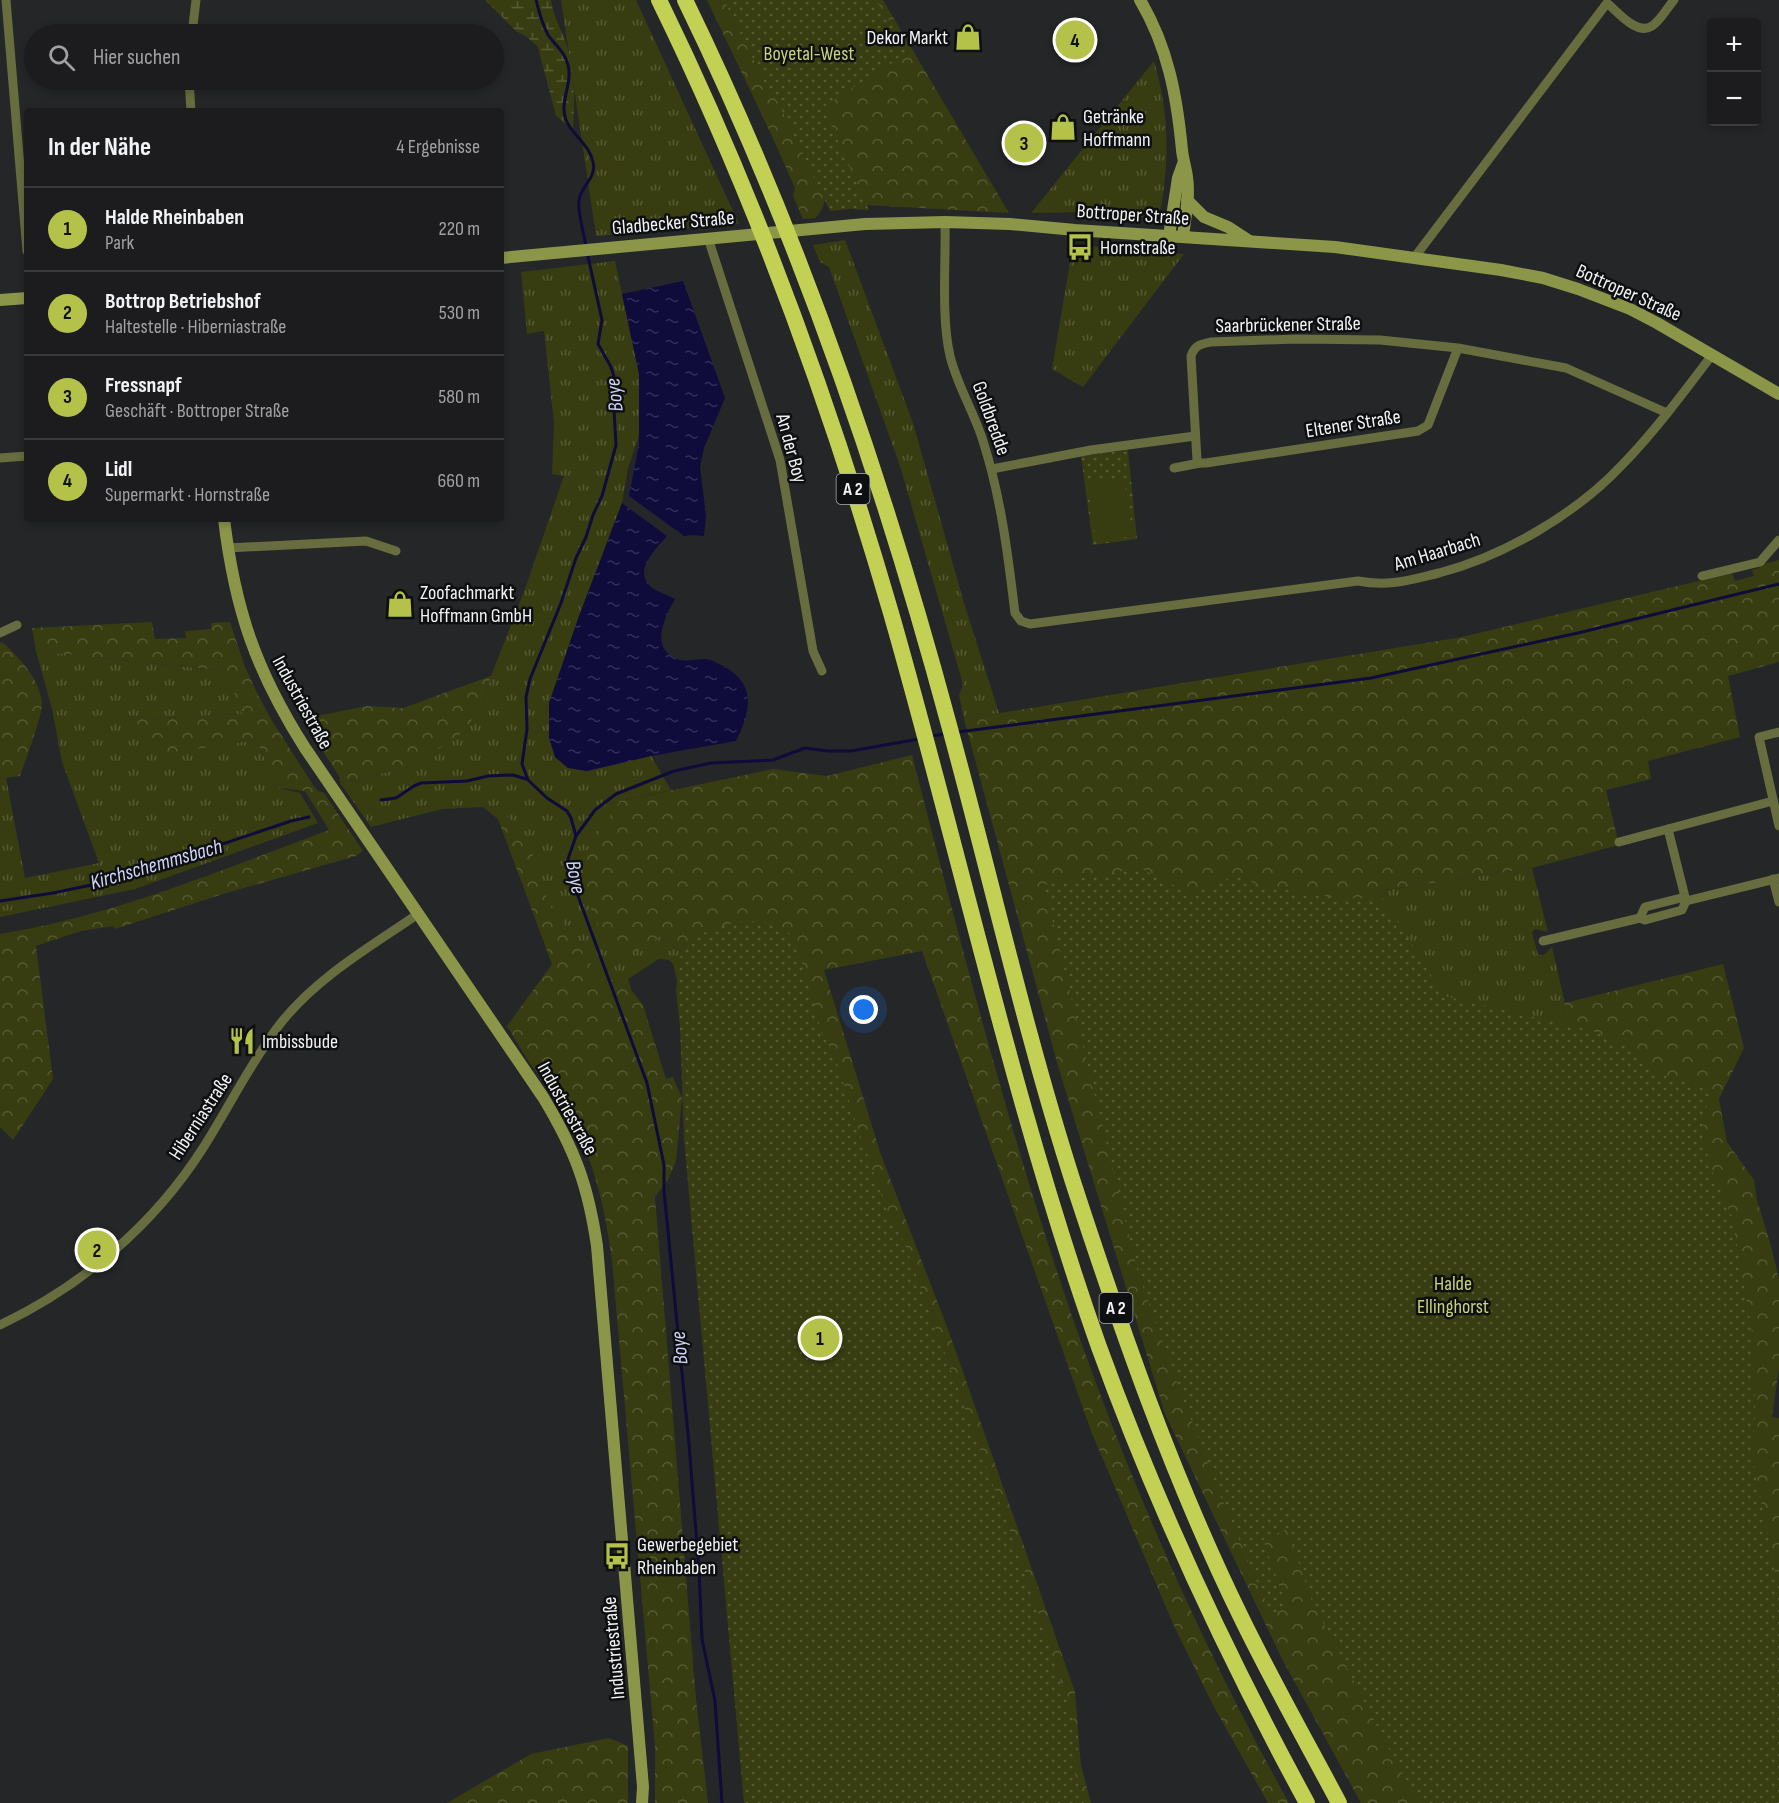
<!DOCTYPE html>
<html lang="de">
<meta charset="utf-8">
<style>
body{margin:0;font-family:"Sofia Sans Condensed",sans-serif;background:#29292b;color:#f1f3f6}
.controls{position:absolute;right:18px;top:18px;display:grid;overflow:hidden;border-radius:6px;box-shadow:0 3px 9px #0003}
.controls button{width:54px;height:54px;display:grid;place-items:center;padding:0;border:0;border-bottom:2px solid #3a3a3c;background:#1c1c1e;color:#f1f3f6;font:30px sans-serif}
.you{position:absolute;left:864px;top:1010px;width:21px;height:21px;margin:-15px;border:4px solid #fff;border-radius:50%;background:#1a73e8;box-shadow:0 0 0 9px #1a73e833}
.badge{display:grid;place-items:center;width:39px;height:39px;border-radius:50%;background:#b4c24a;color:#111;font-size:20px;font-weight:700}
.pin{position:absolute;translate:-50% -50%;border:3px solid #fff;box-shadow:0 2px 6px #0006}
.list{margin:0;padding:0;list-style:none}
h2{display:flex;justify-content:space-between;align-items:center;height:78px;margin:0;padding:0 24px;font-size:26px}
h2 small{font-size:20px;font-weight:400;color:#a0a1a4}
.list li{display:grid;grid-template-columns:39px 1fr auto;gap:18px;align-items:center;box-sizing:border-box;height:84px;padding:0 24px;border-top:2px solid #3a3a3c}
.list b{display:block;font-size:22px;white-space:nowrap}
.list p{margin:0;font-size:20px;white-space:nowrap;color:#a0a1a4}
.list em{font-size:20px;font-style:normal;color:#a0a1a4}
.icon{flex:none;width:33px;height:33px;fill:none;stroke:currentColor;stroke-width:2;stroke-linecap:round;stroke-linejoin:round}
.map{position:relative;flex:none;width:1779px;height:1803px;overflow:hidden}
.search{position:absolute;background:#1c1c1e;box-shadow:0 3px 9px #0003;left:24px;top:24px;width:480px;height:66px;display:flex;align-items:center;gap:15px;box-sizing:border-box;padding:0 21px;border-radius:33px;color:#a0a1a4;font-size:22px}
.panel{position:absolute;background:#1c1c1e;box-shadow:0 3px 9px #0003;left:24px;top:108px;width:480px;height:414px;border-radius:6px}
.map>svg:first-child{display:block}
.grass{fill:url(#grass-tufts)}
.forest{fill:url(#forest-crowns)}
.wetland{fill:url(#wetland-marsh)}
.park{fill:url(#park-dots)}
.pitch{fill:#383d11}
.water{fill:url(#water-ripples)}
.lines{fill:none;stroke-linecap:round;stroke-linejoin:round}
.stream{stroke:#0f0b3b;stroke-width:3}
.street{stroke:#676d3f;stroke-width:9}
.secondary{stroke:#8c9649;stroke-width:12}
.highway{stroke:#c2d154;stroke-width:16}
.labels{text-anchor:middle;stroke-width:5;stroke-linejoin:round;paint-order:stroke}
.shield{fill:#0e0f10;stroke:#aeafb0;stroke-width:1.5}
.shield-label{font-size:18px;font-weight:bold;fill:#f3f3f5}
.poi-label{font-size:20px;fill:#f3f3f5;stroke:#0e0f10;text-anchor:start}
.park-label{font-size:20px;fill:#c9d678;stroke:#0e0f10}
.street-label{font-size:20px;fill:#f3f3f5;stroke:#0e0f10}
.water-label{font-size:21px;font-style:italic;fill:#d0d5f8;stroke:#0e0f10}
</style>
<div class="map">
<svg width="1779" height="1803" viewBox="0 0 1779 1803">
<defs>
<pattern id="grass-tufts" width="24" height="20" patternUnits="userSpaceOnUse" patternTransform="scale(1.5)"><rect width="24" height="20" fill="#383d11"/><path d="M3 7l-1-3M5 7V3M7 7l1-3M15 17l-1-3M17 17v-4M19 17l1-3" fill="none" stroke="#555a34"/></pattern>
<pattern id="forest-crowns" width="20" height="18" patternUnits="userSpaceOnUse" patternTransform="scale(1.5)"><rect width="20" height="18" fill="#383d11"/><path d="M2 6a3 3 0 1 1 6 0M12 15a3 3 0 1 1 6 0" fill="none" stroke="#555a34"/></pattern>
<pattern id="wetland-marsh" width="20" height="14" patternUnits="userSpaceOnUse" patternTransform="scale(1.5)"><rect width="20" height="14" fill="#383d11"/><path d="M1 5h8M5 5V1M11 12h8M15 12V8" fill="none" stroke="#555a34"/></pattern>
<pattern id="park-dots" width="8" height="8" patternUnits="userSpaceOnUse" patternTransform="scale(1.5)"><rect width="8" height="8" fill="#383d11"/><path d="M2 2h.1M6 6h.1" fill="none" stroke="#555a34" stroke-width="1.8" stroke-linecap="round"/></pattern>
<pattern id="water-ripples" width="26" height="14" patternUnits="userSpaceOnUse" patternTransform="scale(1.5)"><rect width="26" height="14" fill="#0f0b3b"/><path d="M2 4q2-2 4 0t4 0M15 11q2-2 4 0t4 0" fill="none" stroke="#322f58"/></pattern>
</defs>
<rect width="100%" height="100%" fill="#252628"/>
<!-- grass -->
<g class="grass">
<polygon points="561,0 636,0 739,224 596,236"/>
<path d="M 1154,61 C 1166,102 1170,143 1164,186 C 1163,195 1162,205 1159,213 L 1147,218 L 1084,212 L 1031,213 Z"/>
<polygon points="845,240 913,423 964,603 999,713 964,719 959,695 963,684 900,466 829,267 820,262 813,245"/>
<polygon points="1073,245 1184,254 1083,387 1052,369"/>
<polygon points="615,261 639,374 640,432 628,468 622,503 579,616 549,703 555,757 568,768 587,771 651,756 671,790 620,801 662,936 681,952 693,1045 673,964 669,960 659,959 628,979 632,991 618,979 602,981 572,934 552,910 505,815 483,807 442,809 371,827 340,783 414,766 482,708 491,676 525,589 564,476 552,474 554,423 544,331 527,334 521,272"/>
<polygon points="36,651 226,671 243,714 124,720 131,734 144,737 162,753 256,740 279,788 300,793 318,823 135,889 0,917 0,779 6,778 25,878 99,863 62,762 52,709"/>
<polygon points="1532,868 1548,932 1535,929 1532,932 1538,955 1544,955 1552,947 1565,1003 1563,1046 1423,999 1380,891"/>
</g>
<!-- forest -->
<g class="forest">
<path d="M 707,0 L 731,0 L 825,190 C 825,201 824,210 815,218 L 803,219 L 793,196 L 795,188 L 771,134 Z"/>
<polygon points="759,0 883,0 1009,213 865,205"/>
<polygon points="1779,560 1779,662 1728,676 1740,737 1648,761 1651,779 1606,790 1619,845 1532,868 1380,891 1423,999 1563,1046 1565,1003 1723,964 1744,1048 1719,1099 1727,1142 1754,1180 1757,1200 1771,1246 1779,1279 1779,1368 1772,1417 1779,1418 1779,1803 1361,1803 1282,1659 1165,1414 1058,1066 964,719 1462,637 1732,573 1735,581 1754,576 1752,570 1759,568 1759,565"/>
<path d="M 152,622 L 155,639 L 186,638 L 185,631 L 211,629 L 211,623 L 230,622 L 245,667 L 257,693 L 271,719 L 313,785 L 318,791 L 324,793 L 363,851 L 356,856 L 223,894 L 115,929 L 113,926 L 81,931 L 36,946 L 53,1079 L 13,1140 L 0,1127 L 0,934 C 114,916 221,870 329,830 L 305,791 L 279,788 L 256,740 L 162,754 L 144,737 L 131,734 L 126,731 L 123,720 L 242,714 L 226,671 L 36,651 L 32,628 Z"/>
<path d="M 2,642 C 20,658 40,679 42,704 C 42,716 25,762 20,776 L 0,779 L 0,643 Z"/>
<polygon points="491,676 482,708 460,734 414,766 340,783 339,776 302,719 367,706 403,708"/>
<path d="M 912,755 C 961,945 1010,1136 1074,1322 C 1132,1488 1204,1650 1289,1803 L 1268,1803 L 1213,1705 L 1174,1626 L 1091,1431 L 922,951 L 824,970 L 881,1155 L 949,1332 L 1075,1692 L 1081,1766 L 1091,1803 L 756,1803 L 686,984 L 681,952 L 662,936 L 617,961 L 598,925 L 574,870 L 620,801 L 773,769 L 827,776 Z"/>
<path d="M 483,807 L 505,815 L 521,827 L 528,840 L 543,888 L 552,910 L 572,934 L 602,981 L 618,979 L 632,991 L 643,1005 L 666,1079 L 673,1077 L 682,1098 L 676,1161 L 668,1180 L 655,1197 L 696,1699 L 708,1803 L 655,1803 L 655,1747 L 650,1690 L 612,1261 C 604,1199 589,1140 554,1088 C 550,1083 545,1080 540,1076 C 527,1062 517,1042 507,1026 L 552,964 L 498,819 Z"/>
<polygon points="609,1738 628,1746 628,1803 447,1803 531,1754"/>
</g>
<!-- wetland -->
<path class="wetland" d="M 485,0 L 551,0 C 553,17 563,32 568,49 C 575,76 575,101 573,129 L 556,116 L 538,47 L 527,37 L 516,31 Z"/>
<!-- park -->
<g class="park">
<polygon points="724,0 876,0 909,52 823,107 869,210 851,209 830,211 779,104 767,87"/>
<polygon points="1128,450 1137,539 1093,545 1081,456"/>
<polygon points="1140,868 1190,894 1230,878 1243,878 1261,886 1343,899 1359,898 1379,902 1393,914 1444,996 1593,1031 1634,1050 1652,1069 1670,1078 1712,1088 1704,1116 1702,1135 1709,1164 1732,1217 1752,1332 1755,1407 1753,1460 1775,1572 1779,1581 1779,1803 1420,1803 1398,1766 1312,1601 1287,1529 1263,1540 1287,1607 1271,1614 1220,1495 1178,1385 1138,1273 1044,885"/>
<polygon points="744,921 769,922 789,933 794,941 803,965 822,1034 834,1054 858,1129 886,1208 904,1242 1026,1575 1076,1728 1078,1737 1075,1775 1084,1803 744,1803 684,1139 680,1026 676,991 681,954 688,942 696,936 719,927"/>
</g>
<!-- pitch -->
<polygon class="pitch" points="1124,478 1133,536 1096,541 1087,483"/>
<!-- water -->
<g class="water">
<polygon points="683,281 725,398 704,448 700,467 706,516 704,536 692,535 684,536 629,496 639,444 639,374 622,294"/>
<path d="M 622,503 L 667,536 C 657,548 634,569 649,585 C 653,590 669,596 675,599 C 665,617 649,648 677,659 C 687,663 700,657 710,660 C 714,661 719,664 723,666 C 757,684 751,711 736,741 L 651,756 L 587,771 L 568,768 L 555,757 L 549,738 L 549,703 L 579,616 Z"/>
</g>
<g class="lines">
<!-- stream -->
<g class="stream">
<path d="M 536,0 C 539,12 542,24 548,35 C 555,45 565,52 568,65 C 573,84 559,101 566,120 C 572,135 590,145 593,162 C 597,178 581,186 579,200 C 577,209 584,235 586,246"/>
<polyline points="587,252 602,320 598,344 611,367 616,383 618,400 614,410 616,445 602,496 593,515 586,537 576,558 561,603 530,679 526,697 527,729 522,764 528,780 547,798 567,811 571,818 576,836 568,859 571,877 647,1083 664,1165 664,1191 689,1444 699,1570 702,1639 715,1701 722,1803"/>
<polyline points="958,732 1371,678 1578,633 1779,584"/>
<polyline points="931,736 946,734"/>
<polyline points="381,800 396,798 414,786 421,783 467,781 488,776 513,775 526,779"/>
<polyline points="576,836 595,810 616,794 674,771 711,763 773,760 805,748 828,751 851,751 919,739"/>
<polyline points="0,901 53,893 115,880 291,821 309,817"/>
</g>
<!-- street -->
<g class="street">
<polyline points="6,0 27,251"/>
<polyline points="192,34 196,0"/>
<polyline points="189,80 191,111"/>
<path d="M 945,222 C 946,263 941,317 950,356 C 957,385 974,412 983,441 C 1001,497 1008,555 1015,613 L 1021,621 L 1030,624 L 1358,581 C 1389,587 1409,580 1439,573 C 1504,556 1576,514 1622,465 C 1655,431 1684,392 1712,355"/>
<polyline points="708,238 780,460 813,651 822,671"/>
<path d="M 1414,258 L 1607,3 C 1618,12 1637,36 1652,26 C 1660,21 1667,8 1674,0"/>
<path d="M 1458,348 L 1428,425 L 1418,431 L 1206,463 L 1200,463 L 1197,460 L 1191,356 C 1195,345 1201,344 1211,342 L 1296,339 L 1380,340 L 1458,348 L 1566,368 L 1667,413"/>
<polyline points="0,458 27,456"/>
<polyline points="1174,468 1200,463"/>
<polyline points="992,469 1091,450 1195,436"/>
<polyline points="228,548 366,541 396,551"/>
<polyline points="1702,576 1760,562 1779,540"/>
<polyline points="0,633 17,625"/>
<polyline points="1779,732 1759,737 1779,826"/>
<polyline points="1619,842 1773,801"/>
<polyline points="1773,879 1779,902"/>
<polyline points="1640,918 1645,907 1681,898 1686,901 1779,878"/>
<polyline points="1543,941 1640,918 1645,920 1682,910 1686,901 1668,829"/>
<path d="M 0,1325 C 82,1286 154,1225 203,1148 C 229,1107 251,1062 280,1024 C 317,977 370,947 418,914"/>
</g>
<!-- secondary -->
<g class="secondary">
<path d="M 1140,0 C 1168,47 1177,97 1182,150 C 1183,160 1186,168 1187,177 C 1190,197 1185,218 1183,237"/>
<polyline points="1187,200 1204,217 1228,227 1248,240"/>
<polyline points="1169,236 1178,178 1183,164"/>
<polyline points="501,258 865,224 945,222 1010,224 1075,230 1335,247 1501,270 1543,278 1578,289 1630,309 1657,323 1779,394"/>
<polyline points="0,300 27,298"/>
<path d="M 224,519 C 235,610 256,671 305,748 L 543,1097 C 575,1150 588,1185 597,1246 L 643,1787 L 642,1803"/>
</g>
<!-- highway -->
<g class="highway">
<path d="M 659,0 C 755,196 830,403 891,613 C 961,857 1014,1107 1099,1347 C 1156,1504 1227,1656 1307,1803"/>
<path d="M 685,0 C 798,232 882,476 949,725 C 991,878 1025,1032 1073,1182 C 1121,1329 1172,1476 1240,1615 C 1271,1679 1306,1741 1339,1803"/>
</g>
</g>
<!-- icons -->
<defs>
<symbol id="shop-bare" viewBox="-9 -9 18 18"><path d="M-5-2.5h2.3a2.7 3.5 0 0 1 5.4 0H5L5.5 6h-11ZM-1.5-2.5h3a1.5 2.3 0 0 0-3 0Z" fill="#b4c24a" stroke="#0e0f10" stroke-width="2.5" paint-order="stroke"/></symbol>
<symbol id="bus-bare" viewBox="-9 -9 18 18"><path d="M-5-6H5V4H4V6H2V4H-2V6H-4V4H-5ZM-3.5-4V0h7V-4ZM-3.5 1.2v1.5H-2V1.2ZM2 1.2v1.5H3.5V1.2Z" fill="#b4c24a" stroke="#0e0f10" stroke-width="2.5" paint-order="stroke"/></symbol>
<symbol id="restaurant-bare" viewBox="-9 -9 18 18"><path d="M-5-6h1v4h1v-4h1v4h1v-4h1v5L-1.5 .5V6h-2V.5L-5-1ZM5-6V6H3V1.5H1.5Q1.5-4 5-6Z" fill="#b4c24a" stroke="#0e0f10" stroke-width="2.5" paint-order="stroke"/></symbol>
</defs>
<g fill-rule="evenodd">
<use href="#shop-bare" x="949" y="18" width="38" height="38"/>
<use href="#shop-bare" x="1044" y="108" width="38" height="38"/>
<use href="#bus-bare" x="1061" y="228" width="38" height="38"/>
<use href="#shop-bare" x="381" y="585" width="38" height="38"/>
<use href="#restaurant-bare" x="223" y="1022" width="38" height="38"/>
<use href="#bus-bare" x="598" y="1537" width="38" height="38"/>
</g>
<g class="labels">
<!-- shield labels -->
<g class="shield">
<rect x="836.5" y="474" width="33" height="30" rx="4.5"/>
<rect x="1099.5" y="1293" width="33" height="30" rx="4.5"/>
</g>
<g class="shield-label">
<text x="853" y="495">A 2</text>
<text x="1116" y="1314">A 2</text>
</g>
<!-- poi labels -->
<g class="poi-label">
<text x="948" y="44" text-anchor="end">Dekor Markt</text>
<text x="1083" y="123">Getränke<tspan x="1083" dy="23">Hoffmann</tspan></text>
<text x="1100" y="254">Hornstraße</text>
<text x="420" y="599">Zoofachmarkt<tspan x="420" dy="23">Hoffmann GmbH</tspan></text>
<text x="262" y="1048">Imbissbude</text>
<text x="637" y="1551">Gewerbegebiet<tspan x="637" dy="23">Rheinbaben</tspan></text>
</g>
<!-- park labels -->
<g class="park-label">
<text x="809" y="60">Boyetal-West</text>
<text x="1453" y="1290">Halde<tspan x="1453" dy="23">Ellinghorst</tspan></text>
</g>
<!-- street labels -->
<g class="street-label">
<text transform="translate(1133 214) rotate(4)" y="7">Bottroper Straße</text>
<text transform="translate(673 222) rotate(-5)" y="7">Gladbecker Straße</text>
<text transform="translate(1629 292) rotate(24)" y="7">Bottroper Straße</text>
<text transform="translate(1288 324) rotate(-1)" y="7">Saarbrückener Straße</text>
<text transform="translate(992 418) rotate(70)" y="7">Goldbredde</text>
<text transform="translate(1353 423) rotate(-9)" y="7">Eltener Straße</text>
<text transform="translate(792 448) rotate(75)" y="7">An der Boy</text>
<text transform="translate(1437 551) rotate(-17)" y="7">Am Haarbach</text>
<text transform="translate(303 702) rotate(61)" y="7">Industriestraße</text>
<text transform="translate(568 1108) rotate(61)" y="7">Industriestraße</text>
<text transform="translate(200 1116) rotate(-57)" y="7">Hiberniastraße</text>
<text transform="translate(613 1648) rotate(-95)" y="7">Industriestraße</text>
</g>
<!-- water labels -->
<g class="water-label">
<text transform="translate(614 395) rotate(-96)" y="7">Boye</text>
<text transform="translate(156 864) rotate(-16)" y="7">Kirchschemmsbach</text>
<text transform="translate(576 877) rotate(79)" y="7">Boye</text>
<text transform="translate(679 1348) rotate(-95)" y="7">Boye</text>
</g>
</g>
</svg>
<div class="controls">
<button>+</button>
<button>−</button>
</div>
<div class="you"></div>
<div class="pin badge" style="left:820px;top:1338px">1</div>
<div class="pin badge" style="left:97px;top:1250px">2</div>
<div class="pin badge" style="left:1024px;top:143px">3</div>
<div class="pin badge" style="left:1075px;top:40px">4</div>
<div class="search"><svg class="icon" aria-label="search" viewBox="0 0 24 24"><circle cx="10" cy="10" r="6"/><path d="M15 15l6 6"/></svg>Hier suchen</div>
<section class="panel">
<h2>In der Nähe<small>4 Ergebnisse</small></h2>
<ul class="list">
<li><span class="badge">1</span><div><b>Halde Rheinbaben</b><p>Park</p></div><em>220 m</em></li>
<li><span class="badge">2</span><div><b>Bottrop Betriebshof</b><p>Haltestelle · Hiberniastraße</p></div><em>530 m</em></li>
<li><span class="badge">3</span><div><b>Fressnapf</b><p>Geschäft · Bottroper Straße</p></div><em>580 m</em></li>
<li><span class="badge">4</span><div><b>Lidl</b><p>Supermarkt · Hornstraße</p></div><em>660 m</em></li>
</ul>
</section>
</div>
